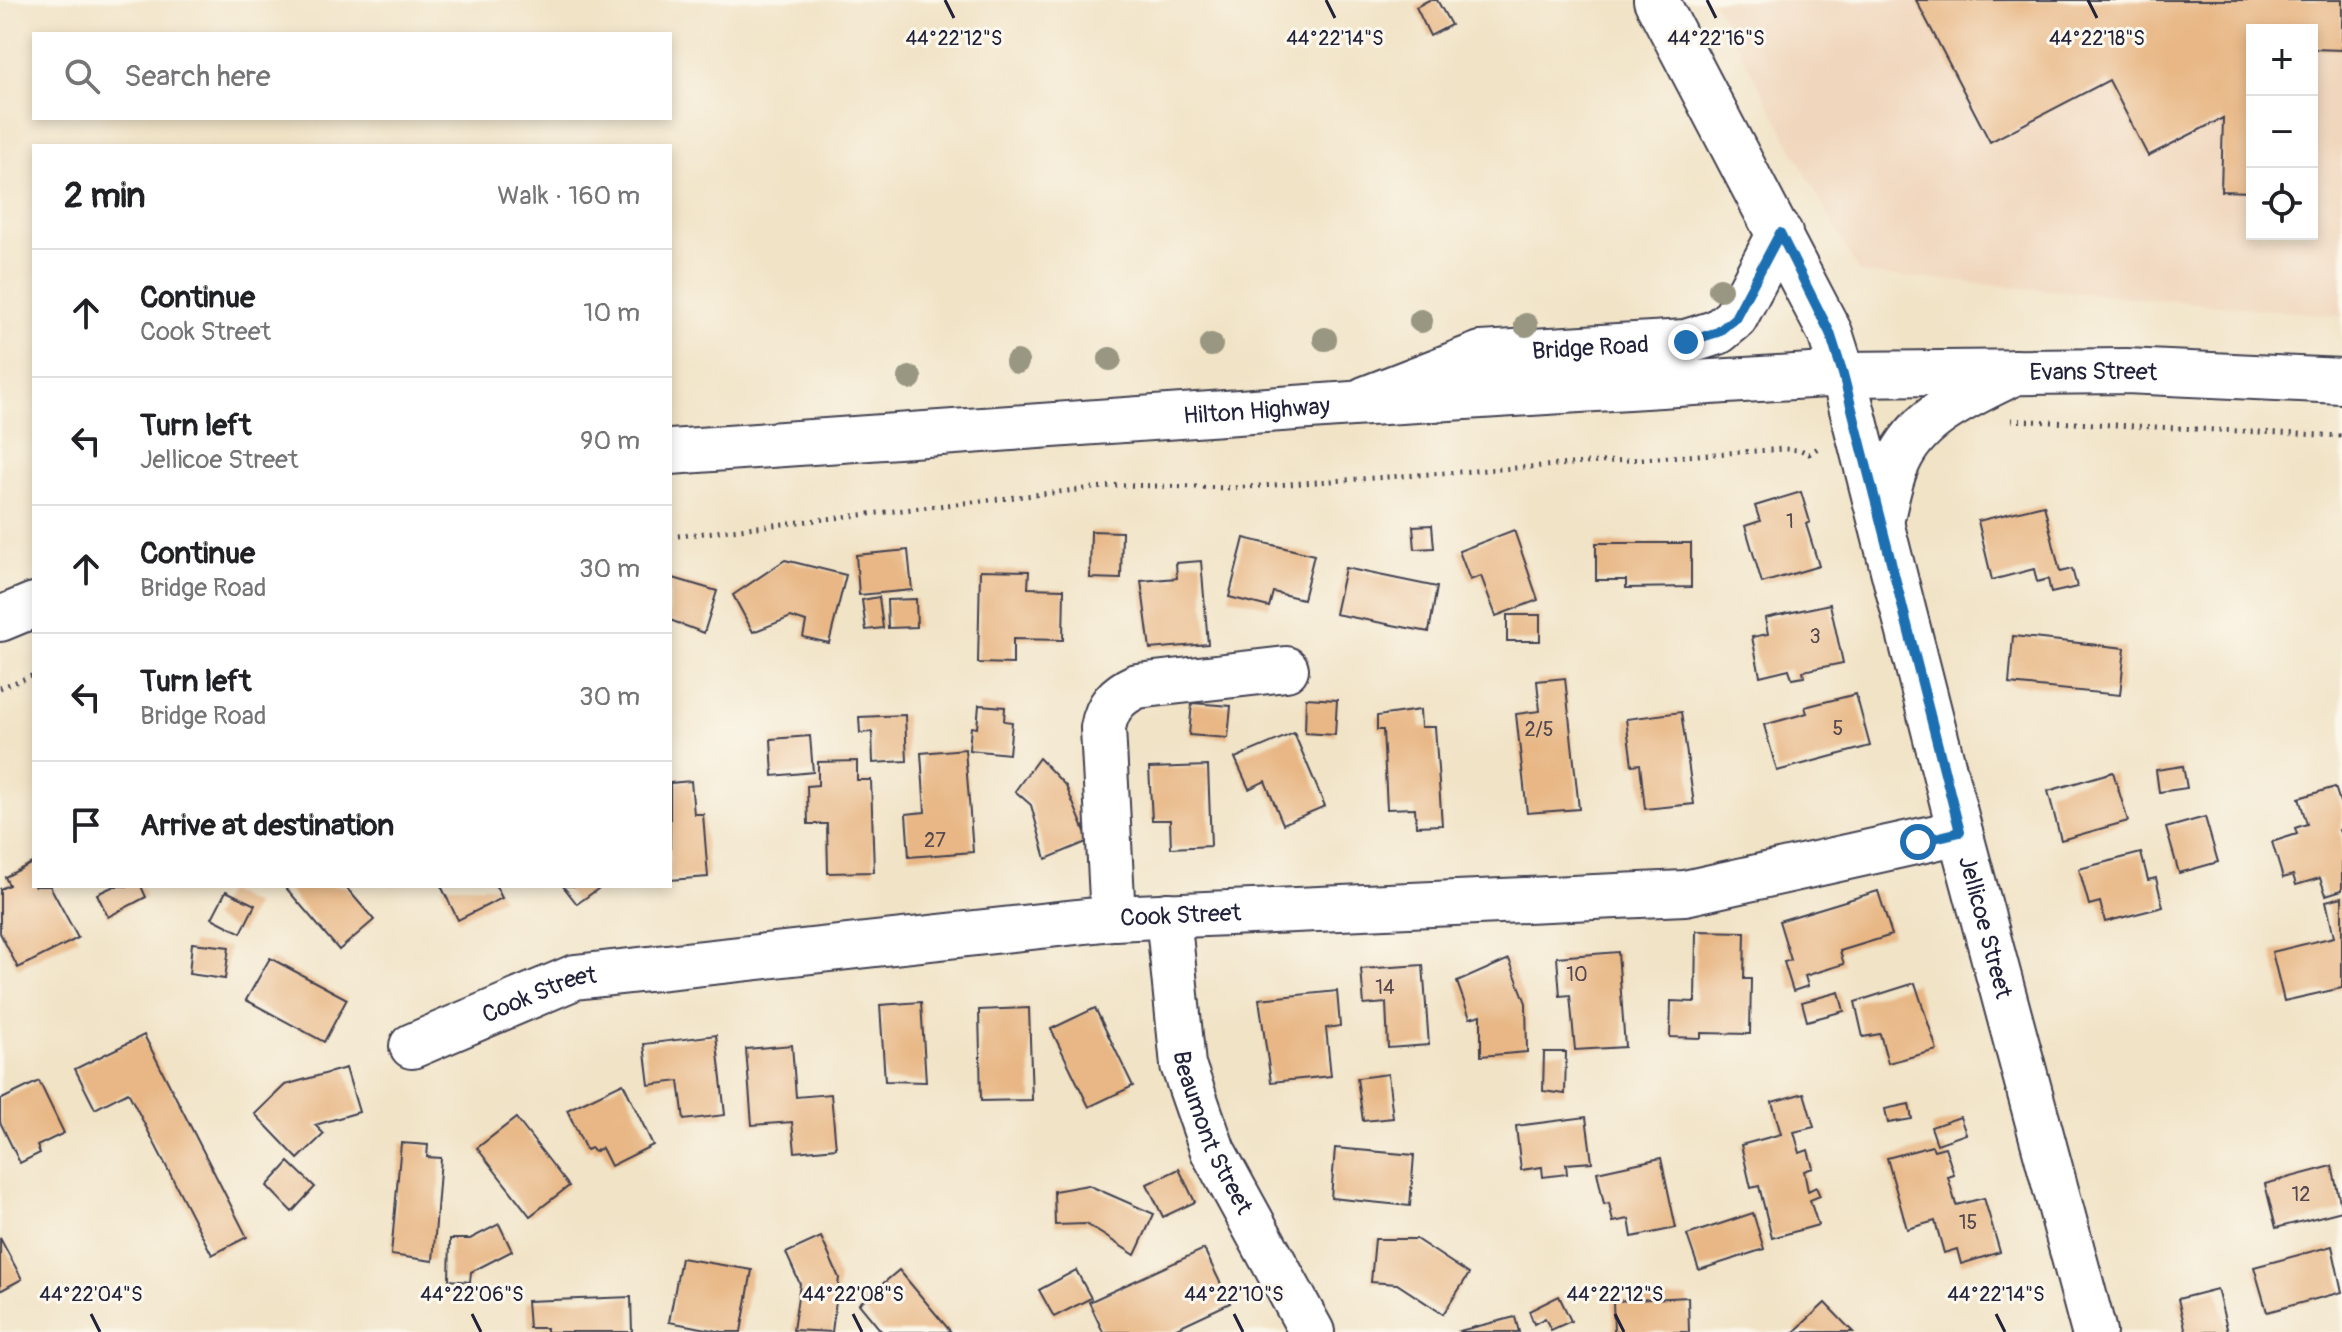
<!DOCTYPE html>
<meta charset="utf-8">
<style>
body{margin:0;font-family:Pangolin,sans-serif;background:#f6f6f6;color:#202124}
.controls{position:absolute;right:24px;top:24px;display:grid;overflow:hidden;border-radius:0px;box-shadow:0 4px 12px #0003}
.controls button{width:72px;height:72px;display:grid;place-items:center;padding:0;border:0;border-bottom:2px solid #e0e0e0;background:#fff;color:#202124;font:40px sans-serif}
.stop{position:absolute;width:24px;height:24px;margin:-18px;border:6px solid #1f6fb2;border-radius:50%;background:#fff}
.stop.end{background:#1f6fb2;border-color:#fff;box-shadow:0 2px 8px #0008}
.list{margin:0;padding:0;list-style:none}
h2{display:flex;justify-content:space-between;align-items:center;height:104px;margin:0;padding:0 32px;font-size:34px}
h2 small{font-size:26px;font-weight:400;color:#757577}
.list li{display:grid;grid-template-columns:52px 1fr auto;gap:24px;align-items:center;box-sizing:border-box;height:128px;padding:0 32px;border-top:2px solid #e0e0e0}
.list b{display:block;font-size:30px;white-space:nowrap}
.list p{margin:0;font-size:26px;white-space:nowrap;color:#757577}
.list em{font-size:26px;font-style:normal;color:#757577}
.icon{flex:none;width:44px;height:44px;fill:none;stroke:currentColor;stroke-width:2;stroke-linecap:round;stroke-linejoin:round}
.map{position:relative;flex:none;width:2342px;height:1332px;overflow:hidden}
.search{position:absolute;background:#fff;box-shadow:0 4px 12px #0003;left:32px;top:32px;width:640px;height:88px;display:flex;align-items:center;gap:20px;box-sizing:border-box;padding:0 28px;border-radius:0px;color:#757577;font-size:30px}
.panel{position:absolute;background:#fff;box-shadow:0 4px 12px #0003;left:32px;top:144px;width:640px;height:744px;border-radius:0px}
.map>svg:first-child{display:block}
.built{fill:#f0d6bc;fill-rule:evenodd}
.building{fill:#e8b785}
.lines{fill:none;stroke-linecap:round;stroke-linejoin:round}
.minor-casing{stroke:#413f50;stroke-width:48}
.highway-casing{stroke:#413f50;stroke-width:48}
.path{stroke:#413f50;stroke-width:5;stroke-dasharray:2 6;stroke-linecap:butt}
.minor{stroke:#fff;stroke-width:44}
.highway{stroke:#fff;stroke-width:44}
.tree{fill:#999781}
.route{stroke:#1f6fb2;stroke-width:10}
.ticks{fill:none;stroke:#22223b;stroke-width:3}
.labels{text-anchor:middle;stroke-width:6;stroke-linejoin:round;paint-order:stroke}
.number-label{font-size:20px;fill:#54474e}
.street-label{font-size:24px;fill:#22223b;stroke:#fbf7ec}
.ticks-label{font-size:20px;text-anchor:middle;fill:#22223b;stroke:#fbf7ec;stroke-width:6;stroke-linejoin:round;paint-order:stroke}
</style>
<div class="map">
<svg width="2342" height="1332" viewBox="0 0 2342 1332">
<rect width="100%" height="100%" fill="#fbf7ec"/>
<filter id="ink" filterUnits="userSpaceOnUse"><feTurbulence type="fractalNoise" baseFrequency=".0125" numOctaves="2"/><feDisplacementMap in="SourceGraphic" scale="16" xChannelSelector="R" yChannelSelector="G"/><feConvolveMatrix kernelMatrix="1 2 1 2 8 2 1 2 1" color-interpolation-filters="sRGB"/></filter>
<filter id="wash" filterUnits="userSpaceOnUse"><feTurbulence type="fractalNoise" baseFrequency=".006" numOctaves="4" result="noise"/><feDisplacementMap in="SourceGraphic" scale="32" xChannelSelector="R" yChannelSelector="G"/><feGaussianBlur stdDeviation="1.8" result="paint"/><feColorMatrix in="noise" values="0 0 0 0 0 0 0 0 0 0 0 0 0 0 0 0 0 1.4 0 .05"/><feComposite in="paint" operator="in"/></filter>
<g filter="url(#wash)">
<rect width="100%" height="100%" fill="#f1e3c6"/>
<!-- built -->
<path class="built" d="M 1713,0 L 2342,0 L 2342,316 L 1859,273 ZM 2252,30 L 2312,30 L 2312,234 L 2252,234 Z"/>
<g id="blocks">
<!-- building -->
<g class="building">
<polygon points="1429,0 1437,0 1451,25 1430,36 1416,7"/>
<polygon points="1916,0 2342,0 2342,50 2312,49 2312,30 2252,30 2252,192 2221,191 2223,118 2148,156 2109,80 1990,142"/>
<polygon points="1801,492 1810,522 1806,524 1819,566 1762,583 1745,526 1760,521 1755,506"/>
<polygon points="2044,505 2060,572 2072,569 2077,587 2051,593 2048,579 2037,582 2034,569 1992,580 1978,521"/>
<polygon points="1432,525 1434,548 1415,549 1413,526"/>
<polygon points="1514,530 1538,600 1496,616 1481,576 1470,580 1459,551"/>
<polygon points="1091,531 1122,532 1121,579 1090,578"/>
<polygon points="1244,538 1314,555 1303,599 1273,592 1269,607 1229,597"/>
<polygon points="1596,543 1691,543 1691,587 1626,588 1626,580 1596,580"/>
<polygon points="908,550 912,590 859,595 856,555"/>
<polygon points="785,560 846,575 829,643 803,637 806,622 791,617 753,632 733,595"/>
<polygon points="1201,561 1208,644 1150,649 1141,581 1177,578 1176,563"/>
<polygon points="1345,568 1437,587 1429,632 1335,614"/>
<polygon points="980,570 1029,571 1028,588 1064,589 1063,640 1013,639 1013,664 978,663"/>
<polygon points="670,577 717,591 704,633 670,620"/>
<polygon points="879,597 883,628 866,630 862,600"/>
<polygon points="916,599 917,627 888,628 887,600"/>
<polygon points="1830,604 1843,663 1803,671 1804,677 1792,679 1789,669 1760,676 1752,637 1768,634 1765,618"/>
<rect x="1507" y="615" width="33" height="26"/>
<polygon points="2013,636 2125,648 2120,695 2009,684"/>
<polygon points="1565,678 1579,809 1527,813 1516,714 1540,711 1537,681"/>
<polygon points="1856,694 1870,746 1777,771 1764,725 1807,713 1805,707"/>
<polygon points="1306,698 1337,700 1335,735 1305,733"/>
<polygon points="1192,703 1231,706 1228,738 1189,735"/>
<polygon points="979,705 1005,707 1004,721 1012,722 1009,754 969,750 971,727 977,728"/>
<polygon points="1420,710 1421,727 1435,727 1442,825 1416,826 1415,808 1387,809 1383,730 1377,730 1377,716"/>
<polygon points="1681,712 1694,804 1645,809 1640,764 1632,765 1626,719"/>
<polygon points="905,715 907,761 873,763 872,732 860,733 859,717"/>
<polygon points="1294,733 1325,806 1283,824 1265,781 1249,789 1235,758"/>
<polygon points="810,736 813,772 773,776 771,739"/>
<polygon points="965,749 973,852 909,857 906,814 925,812 921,753"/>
<polygon points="1039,758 1066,786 1089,841 1046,859 1031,805 1015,791"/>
<polygon points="857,761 857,780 871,780 874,872 828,873 827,824 808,824 807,786 818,785 818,762"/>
<polygon points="1208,766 1211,846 1171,848 1170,820 1152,820 1149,768"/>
<polygon points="2183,766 2187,788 2159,792 2156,770"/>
<polygon points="2113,772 2128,821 2061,840 2048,791"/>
<polygon points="691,781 694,814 703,814 708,877 670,880 670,783"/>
<polygon points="2335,787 2342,808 2342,829 2339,830 2342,838 2342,890 2326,895 2320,878 2296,885 2293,875 2283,878 2272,842 2297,834 2295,828 2307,824 2299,798"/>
<polygon points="2205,817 2218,862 2179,873 2166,828"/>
<polygon points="2141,853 2148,880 2156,878 2163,907 2105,922 2100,902 2089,905 2079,869"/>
<polygon points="34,862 34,886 50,886 78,938 18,968 0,933 0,889 9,885 5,877"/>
<polygon points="114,886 141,886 146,897 108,917 97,894"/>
<polygon points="289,886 345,886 374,920 339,950 286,888"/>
<polygon points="441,886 496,886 502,898 458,920"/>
<polygon points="563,886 602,886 577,904"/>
<polygon points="226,891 255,905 241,933 212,918"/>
<polygon points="1878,891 1892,935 1840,951 1844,964 1805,976 1808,986 1793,991 1784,962 1791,960 1779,921"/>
<polygon points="2342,897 2342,988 2284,1001 2272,952 2334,937 2326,901"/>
<polygon points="1696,931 1745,932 1744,979 1751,979 1750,1034 1701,1033 1701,1038 1670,1037 1671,1001 1695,1002"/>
<polygon points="192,943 229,947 225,979 189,974"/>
<polygon points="1618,952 1625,1047 1575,1050 1570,995 1560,996 1557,957"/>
<polygon points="270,958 347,999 324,1042 246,1000"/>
<polygon points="1509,959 1526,1003 1527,1052 1481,1056 1481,1015 1470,1018 1457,982"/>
<polygon points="1423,965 1429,1045 1388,1048 1386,1003 1364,1005 1361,969"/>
<polygon points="1915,983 1937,1050 1888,1063 1880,1034 1863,1037 1855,1002"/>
<polygon points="1337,991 1340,1026 1326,1028 1331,1076 1271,1082 1259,999"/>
<polygon points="1839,992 1844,1011 1807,1021 1802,1002"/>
<polygon points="921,1002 926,1082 885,1081 880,1005"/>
<polygon points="1029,1008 1032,1100 981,1101 979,1010"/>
<polygon points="1095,1008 1133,1086 1089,1107 1051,1029"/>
<polygon points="144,1035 247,1237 212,1255 128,1092 95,1109 75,1069"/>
<polygon points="716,1035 725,1115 684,1120 679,1081 649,1085 644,1044"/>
<polygon points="792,1045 796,1097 831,1094 836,1148 795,1152 792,1122 752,1125 746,1049"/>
<polygon points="1544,1052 1566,1052 1565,1094 1543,1091"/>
<polygon points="346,1068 359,1112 315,1125 324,1134 298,1159 255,1114 285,1085"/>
<polygon points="1388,1074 1393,1118 1363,1121 1357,1078"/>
<polygon points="39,1081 64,1133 37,1146 40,1153 20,1163 0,1122 0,1100"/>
<polygon points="623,1083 653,1145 611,1166 602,1148 594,1152 592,1148 586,1150 567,1110"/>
<polygon points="1804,1093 1814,1127 1794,1132 1800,1153 1808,1150 1813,1168 1804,1171 1808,1191 1816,1187 1820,1196 1810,1200 1818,1225 1772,1238 1759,1186 1751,1188 1741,1145 1781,1134 1772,1102"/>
<polygon points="1909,1104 1912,1119 1888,1123 1885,1109"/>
<polygon points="1586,1117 1592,1162 1566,1164 1567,1174 1543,1177 1542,1167 1521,1170 1516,1126"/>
<polygon points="1960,1117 1966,1134 1937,1144 1931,1127"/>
<polygon points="516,1118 569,1186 530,1216 477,1148"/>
<polygon points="401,1143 428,1145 427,1157 441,1158 433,1261 391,1255"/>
<polygon points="1932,1146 1934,1150 1945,1147 1954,1175 1948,1177 1956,1205 1984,1198 2000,1252 1961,1264 1957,1249 1944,1253 1935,1221 1907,1229 1887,1158"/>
<polygon points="1335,1148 1414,1155 1410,1206 1331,1198"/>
<polygon points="1661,1158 1676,1228 1632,1237 1629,1219 1613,1222 1609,1203 1604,1204 1597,1172"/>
<polygon points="289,1162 315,1187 292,1212 267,1186"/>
<polygon points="2332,1166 2342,1211 2276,1228 2265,1184"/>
<polygon points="1179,1169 1195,1202 1163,1217 1147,1184"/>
<polygon points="1088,1185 1154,1214 1135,1255 1086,1224 1055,1225 1054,1191"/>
<polygon points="1753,1213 1764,1249 1699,1270 1687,1235"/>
<polygon points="499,1224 512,1251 471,1272 470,1282 449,1280 450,1239 470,1239"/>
<polygon points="821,1237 839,1278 832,1332 793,1330 800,1284 786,1253"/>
<polygon points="0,1238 22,1279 0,1291"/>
<polygon points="1375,1239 1416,1239 1469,1274 1443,1314 1397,1284 1371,1282"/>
<polygon points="2332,1246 2342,1292 2267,1312 2254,1267"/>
<polygon points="1204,1249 1230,1303 1168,1332 1103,1332 1089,1302"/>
<polygon points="681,1258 752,1270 741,1332 723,1332 669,1322"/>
<polygon points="899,1270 951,1332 882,1332 859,1304"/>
<polygon points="1076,1270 1091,1298 1054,1317 1039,1290"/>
<polygon points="2217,1289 2228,1332 2186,1332 2178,1299"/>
<polygon points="1559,1296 1571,1321 1551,1330 1545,1318 1534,1324 1529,1311"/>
<polygon points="631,1297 632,1332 546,1332 546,1328 529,1328 527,1301"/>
<polygon points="1688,1297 1689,1332 1614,1332 1613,1301"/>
<polygon points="1825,1303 1853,1332 1794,1332"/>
<polygon points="1515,1317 1519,1332 1460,1332 1459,1331"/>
</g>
</g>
</g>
<g filter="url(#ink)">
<use href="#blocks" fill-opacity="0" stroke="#413f50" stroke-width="2"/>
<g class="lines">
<defs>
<g id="minor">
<path id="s1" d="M 1656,0 L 1830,333 L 1843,374 L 1960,832 L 2094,1332"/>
<path id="s2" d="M 1365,399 L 1481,354 L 1686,342 L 1718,332 L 1735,318 L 1780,233"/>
<path d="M 1881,522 C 1886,503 1889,480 1898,462 C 1919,414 1972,395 2015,372"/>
<path id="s3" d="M 1168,915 L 1183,1065 L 1213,1151 L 1312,1332"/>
<path d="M 1113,918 L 1103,728 C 1107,706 1117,695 1137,686 L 1286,669"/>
<path id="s4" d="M 412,1046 L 575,977 L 1113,918 L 1685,893 L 1960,832"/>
</g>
<g id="highway">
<path id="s5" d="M 670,452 L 1352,404 L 1843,374 L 2126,371 L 2342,381"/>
<polyline points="0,619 34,605"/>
</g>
</defs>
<!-- minor casing -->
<use href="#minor" class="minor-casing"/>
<!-- highway casing -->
<use href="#highway" class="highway-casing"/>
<!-- path -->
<g class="path">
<polyline points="2011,420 2342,436"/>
<polyline points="670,537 1120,485 1232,488 1784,449 1801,450 1809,454 1821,446"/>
<polyline points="0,688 34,675"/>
</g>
<!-- minor -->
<use href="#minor" class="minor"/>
<!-- highway -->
<use href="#highway" class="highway"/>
</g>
<!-- trees -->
<g class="tree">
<circle cx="1720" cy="289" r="12"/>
<circle cx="1421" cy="321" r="12"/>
<circle cx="1526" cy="325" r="12"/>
<circle cx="1325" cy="339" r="12"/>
<circle cx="1211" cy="345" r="12"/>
<circle cx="1110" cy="359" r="12"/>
<circle cx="1017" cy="362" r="12"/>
<circle cx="910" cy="378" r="12"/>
</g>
</g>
<g class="lines" filter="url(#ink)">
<!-- route -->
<polyline class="route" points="1686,342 1718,332 1735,318 1780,233 1830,333 1843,374 1960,832 1918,842"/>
</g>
<!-- ticks -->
<path class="ticks" d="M 945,0 L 954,18M 1326,0 L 1335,18M 1707,0 L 1716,18M 2088,0 L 2097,18M 91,1314 L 100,1332M 472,1314 L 481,1332M 853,1314 L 862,1332M 1234,1314 L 1243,1332M 1615,1314 L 1624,1332M 1996,1314 L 2005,1332"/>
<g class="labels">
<!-- number labels -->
<g class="number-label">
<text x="1790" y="528">1</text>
<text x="1815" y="643">3</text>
<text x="1838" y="735">5</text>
<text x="1539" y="736">2/5</text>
<text x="935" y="847">27</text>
<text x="1577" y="981">10</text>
<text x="1385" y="994">14</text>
<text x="2301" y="1201">12</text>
<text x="1968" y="1229">15</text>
</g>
<!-- street labels -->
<g class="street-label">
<text dy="8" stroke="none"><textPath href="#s2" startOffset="234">Bridge Road</textPath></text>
<text dy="8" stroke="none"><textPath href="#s5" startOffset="1426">Evans Street</textPath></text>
<text dy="8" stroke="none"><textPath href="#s5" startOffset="588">Hilton Highway</textPath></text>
<text dy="8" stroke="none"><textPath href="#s4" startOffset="786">Cook Street</textPath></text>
<text dy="8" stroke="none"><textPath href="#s1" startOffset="990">Jellicoe Street</textPath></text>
<text dy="8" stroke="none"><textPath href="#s4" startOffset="138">Cook Street</textPath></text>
<text dy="8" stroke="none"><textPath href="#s3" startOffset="224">Beaumont Street</textPath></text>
</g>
</g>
<g class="ticks-label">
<text x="954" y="45">44°22'12"S</text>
<text x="1335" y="45">44°22'14"S</text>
<text x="1716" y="45">44°22'16"S</text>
<text x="2097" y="45">44°22'18"S</text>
<text x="91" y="1301">44°22'04"S</text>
<text x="472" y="1301">44°22'06"S</text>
<text x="853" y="1301">44°22'08"S</text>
<text x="1234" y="1301">44°22'10"S</text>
<text x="1615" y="1301">44°22'12"S</text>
<text x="1996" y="1301">44°22'14"S</text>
</g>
</svg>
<div class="controls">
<button>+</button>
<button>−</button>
<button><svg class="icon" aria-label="locate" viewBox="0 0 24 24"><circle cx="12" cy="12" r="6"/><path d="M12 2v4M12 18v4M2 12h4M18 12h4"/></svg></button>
</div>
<div class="stop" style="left:1918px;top:842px"></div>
<div class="stop end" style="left:1686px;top:342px"></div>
<div class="search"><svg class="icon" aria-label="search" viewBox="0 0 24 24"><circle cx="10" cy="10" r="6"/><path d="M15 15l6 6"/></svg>Search here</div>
<section class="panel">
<h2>2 min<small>Walk · 160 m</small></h2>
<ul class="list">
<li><svg class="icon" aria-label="ahead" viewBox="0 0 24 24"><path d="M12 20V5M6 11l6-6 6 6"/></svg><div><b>Continue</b><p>Cook Street</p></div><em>10 m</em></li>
<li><svg class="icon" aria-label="left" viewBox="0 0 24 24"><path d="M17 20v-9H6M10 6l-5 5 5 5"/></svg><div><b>Turn left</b><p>Jellicoe Street</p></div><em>90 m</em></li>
<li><svg class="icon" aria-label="ahead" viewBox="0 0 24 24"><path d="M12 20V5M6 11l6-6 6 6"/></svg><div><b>Continue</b><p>Bridge Road</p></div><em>30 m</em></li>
<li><svg class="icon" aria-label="left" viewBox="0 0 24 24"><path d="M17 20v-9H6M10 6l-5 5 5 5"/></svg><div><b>Turn left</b><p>Bridge Road</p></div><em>30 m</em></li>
<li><svg class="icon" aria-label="arrive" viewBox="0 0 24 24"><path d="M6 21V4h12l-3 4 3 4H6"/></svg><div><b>Arrive at destination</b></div></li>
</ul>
</section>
</div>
